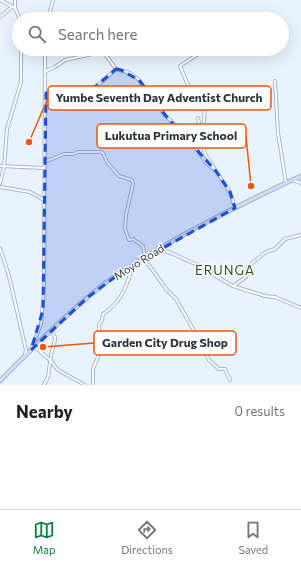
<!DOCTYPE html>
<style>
body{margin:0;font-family:Commissioner,sans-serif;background:#f2f2f2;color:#222}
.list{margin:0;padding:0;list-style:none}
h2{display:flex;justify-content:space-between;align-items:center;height:52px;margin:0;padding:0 16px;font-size:17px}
h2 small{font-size:13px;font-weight:400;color:#767676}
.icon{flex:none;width:22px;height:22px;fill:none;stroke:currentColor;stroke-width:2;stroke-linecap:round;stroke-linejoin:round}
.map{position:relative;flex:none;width:301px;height:385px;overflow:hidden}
.search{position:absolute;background:#fff;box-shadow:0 4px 16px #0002;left:12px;right:12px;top:12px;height:44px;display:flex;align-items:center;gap:10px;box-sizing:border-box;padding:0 14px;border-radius:22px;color:#767676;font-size:15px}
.sheet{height:124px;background:#fff}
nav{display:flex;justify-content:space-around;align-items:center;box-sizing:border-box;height:56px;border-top:1px solid #e0e0e0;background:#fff;font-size:11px;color:#767676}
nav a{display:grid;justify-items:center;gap:2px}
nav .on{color:#0b8043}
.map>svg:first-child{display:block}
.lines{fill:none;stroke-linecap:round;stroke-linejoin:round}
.street-casing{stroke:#a6b7c8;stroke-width:4}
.secondary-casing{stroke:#a6b7c8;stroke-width:5}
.street{stroke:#fff;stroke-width:2}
.secondary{stroke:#d4dbf2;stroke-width:3}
.marked{fill:#1d4ed8;fill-opacity:0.2;stroke:#1d4ed8;stroke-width:3;stroke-dasharray:8 5;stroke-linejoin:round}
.labels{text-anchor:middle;stroke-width:3;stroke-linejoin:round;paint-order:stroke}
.street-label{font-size:11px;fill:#2c3339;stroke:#fff}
.quarter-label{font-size:13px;letter-spacing:1px;fill:#255117;stroke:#fff}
.leader{fill:none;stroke:#e8590c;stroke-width:1.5}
.callout-dot{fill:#e8590c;stroke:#fff;stroke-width:1.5}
.callout{fill:#fff;stroke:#e8590c;stroke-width:1.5}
.callout-label{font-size:12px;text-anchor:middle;font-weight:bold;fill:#2c3339}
</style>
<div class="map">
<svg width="301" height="385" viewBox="0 0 301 385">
<rect width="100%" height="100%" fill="#e8f3fe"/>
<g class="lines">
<defs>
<g id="street">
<polyline points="0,0 15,8"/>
<polyline points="15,0 15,8 20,19"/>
<polyline points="0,17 12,7"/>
<polyline points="48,19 53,0"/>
<polyline points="101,49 116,69"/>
<polyline points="46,71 55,67 65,60 102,52"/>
<polyline points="275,81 278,133 286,183"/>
<polyline points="46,93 77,88 95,87 103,81 116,69 130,73 139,80 165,115 186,136 198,151 206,163 216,171 230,192 235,208"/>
<polyline points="198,118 205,154 215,169"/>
<path d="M 201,131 C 206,118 207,106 198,95 C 195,92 191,89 189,86 C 185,80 183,72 180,66 L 204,50"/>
<polyline points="45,161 52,159 64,154 73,154 78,152 101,152 103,153 107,162 119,176 132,180 133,184 126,215 125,229 129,240 133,239 143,246 145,257"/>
<polyline points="0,166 44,168"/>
<polyline points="293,180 301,183"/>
<polyline points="0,183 4,167 7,129 21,82 21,49"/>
<polyline points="0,187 30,192 44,200"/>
<polyline points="0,248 9,276 26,350 25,355"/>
<path d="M 160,249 C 177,254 191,264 207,268 L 212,274 L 233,286 L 265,296 L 275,297 L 301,308"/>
<polyline points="140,260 149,265 166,289 176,299 193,329 209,360 219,369 225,369 230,380"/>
<polyline points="233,286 246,277 248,267 252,263 266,252 275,249 285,239 301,235"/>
<path d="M 100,343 C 137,350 163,354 200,344"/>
<polyline points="32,347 41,324 44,291 45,49"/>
<polyline points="35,347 51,361 58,370 85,385"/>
<polyline points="44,385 48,377 51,355 55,340 55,337 51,331"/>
<path d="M 93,385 L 93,369 L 100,352 L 100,343 L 99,325 L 102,320 L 103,314 C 119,304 126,289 131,271 L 127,268"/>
</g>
<path id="secondary" d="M 0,381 C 33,347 67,313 104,284 C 132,264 162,247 192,230 C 228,211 264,193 301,176"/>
</defs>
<!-- street casing -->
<use href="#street" class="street-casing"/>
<!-- secondary casing -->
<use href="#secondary" class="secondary-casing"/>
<!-- street -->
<use href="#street" class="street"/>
<!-- secondary -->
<use href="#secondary" class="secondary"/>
</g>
<!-- marked area -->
<path class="marked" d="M 116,69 L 121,70 L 139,80 L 165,115 L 216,171 L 230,192 L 235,208 L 127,268 L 88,297 L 31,350 L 43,310 L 46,93 L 95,87 Z"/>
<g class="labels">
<!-- street labels -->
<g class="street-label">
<text transform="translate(139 262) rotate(-32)" y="4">Moyo Road</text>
</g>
<!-- quarter labels -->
<g class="quarter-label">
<text x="225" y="275">ERUNGA</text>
</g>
</g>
<!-- callouts -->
<path class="leader" d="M29 142L48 98M251 186L246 136M43 347L94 343"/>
<g class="callout-dot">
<circle cx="29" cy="142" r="4"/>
<circle cx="251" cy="186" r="4"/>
<circle cx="43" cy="347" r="4"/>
</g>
<g class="callout">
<rect x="48" y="86" width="223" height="24" rx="4"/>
<rect x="97" y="124" width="149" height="24" rx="4"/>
<rect x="94" y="331" width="142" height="24" rx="4"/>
</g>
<g class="callout-label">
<text x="159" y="102">Yumbe Seventh Day Adventist Church</text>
<text x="171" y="140">Lukutua Primary School</text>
<text x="165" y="347">Garden City Drug Shop</text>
</g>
</svg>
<div class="search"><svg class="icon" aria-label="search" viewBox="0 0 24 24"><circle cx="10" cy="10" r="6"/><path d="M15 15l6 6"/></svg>Search here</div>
</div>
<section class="sheet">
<h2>Nearby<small>0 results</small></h2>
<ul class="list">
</ul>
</section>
<nav>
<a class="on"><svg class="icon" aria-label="map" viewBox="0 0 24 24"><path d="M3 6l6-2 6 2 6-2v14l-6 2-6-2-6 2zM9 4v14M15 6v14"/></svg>Map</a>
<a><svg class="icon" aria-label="directions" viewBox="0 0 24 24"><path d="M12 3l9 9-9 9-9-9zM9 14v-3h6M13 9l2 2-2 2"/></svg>Directions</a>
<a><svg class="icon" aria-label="saved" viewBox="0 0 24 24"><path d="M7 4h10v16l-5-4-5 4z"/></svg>Saved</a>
</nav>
